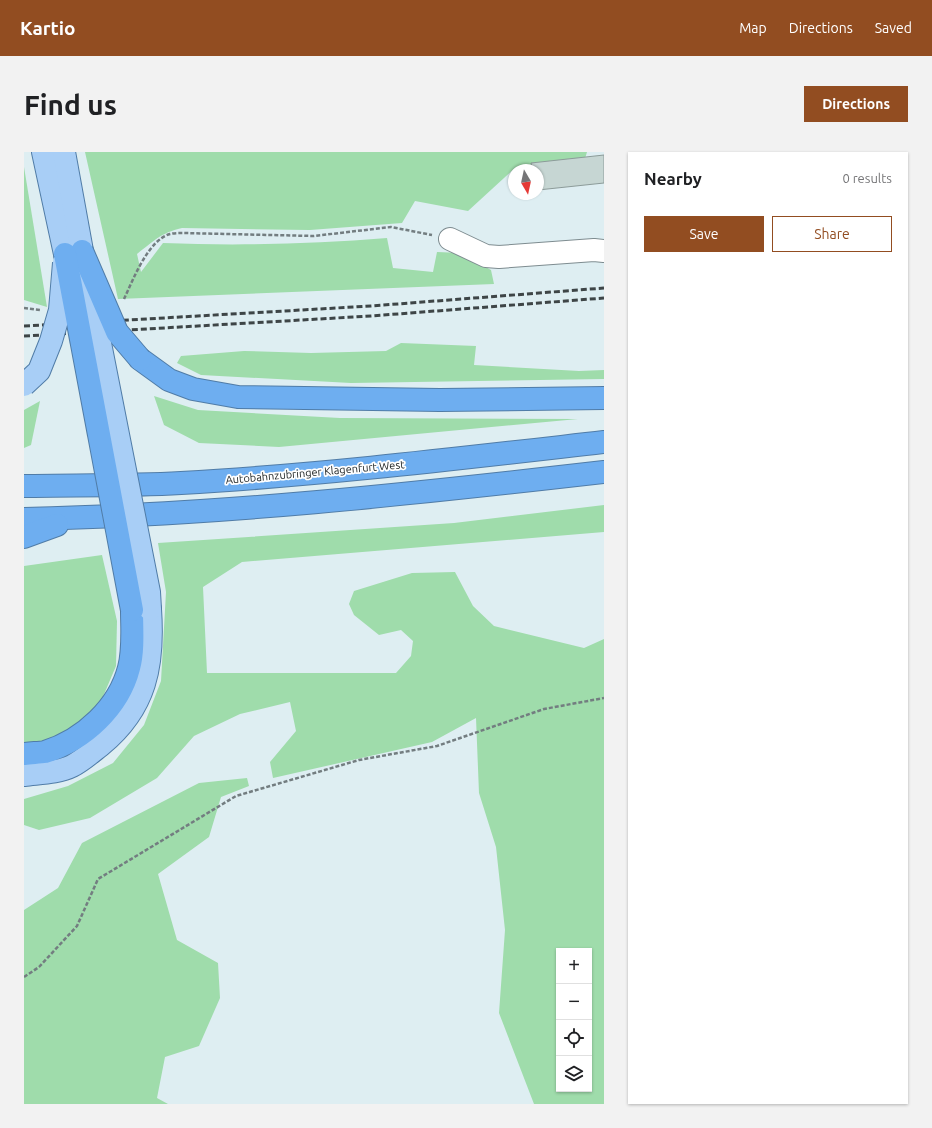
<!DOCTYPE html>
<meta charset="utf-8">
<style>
body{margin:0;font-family:Ubuntu,sans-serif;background:#f2f2f2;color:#202124}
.controls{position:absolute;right:12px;bottom:12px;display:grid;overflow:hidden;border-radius:0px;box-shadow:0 1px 3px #0004}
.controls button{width:36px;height:36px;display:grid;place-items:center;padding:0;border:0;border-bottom:1px solid #e0e0e0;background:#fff;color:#202124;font:20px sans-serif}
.compass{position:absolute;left:484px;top:12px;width:36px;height:36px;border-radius:50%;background:#fff;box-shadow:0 1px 3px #0004;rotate:171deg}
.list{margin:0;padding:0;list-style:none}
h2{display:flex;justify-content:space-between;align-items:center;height:52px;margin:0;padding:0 16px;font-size:17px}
h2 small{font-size:13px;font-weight:400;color:#757577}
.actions{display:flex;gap:8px;padding:12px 16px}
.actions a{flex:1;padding:9px 0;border:1px solid #924d21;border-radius:0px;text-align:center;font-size:14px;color:#924d21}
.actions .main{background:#924d21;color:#fff}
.icon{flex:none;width:22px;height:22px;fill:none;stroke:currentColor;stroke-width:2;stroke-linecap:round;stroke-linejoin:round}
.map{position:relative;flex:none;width:580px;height:952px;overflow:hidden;border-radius:0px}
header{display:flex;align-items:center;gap:24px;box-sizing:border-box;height:56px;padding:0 20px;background:#924d21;color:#fff}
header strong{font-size:19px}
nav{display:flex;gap:22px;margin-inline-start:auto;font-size:14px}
.intro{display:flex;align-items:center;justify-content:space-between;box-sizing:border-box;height:96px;padding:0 24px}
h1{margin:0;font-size:28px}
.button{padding:10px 18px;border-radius:0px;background:#924d21;color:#fff;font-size:14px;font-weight:700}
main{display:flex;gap:24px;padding:0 24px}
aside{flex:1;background:#fff;border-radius:0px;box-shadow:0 1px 3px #0004}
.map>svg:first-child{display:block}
.green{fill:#9fdcab;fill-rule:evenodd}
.building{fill:#c6d6d3;stroke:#8c9b99}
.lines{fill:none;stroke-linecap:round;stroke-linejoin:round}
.minor-casing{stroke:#7e8c90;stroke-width:24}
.major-casing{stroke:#507ca7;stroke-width:24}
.highway-casing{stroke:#507ca7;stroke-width:24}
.path{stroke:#737d80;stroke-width:2.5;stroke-dasharray:4 2;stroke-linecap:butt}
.minor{stroke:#fff;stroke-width:22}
.major{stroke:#a8cef6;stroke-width:22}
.highway{stroke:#6eaef0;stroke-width:22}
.rail{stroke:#3e4547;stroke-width:3;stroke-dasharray:6 3;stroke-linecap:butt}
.major-bridge-casing{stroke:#507ca7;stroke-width:24;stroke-linecap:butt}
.highway-bridge-casing{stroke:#507ca7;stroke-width:24;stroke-linecap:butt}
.major-bridge{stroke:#a8cef6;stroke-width:22}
.highway-bridge{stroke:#6eaef0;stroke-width:22}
.labels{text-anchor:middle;stroke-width:3.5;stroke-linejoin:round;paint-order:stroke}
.street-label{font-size:11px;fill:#191f20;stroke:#fff}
</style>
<header>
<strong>Kartio</strong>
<nav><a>Map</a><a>Directions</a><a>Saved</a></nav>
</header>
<div class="intro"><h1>Find us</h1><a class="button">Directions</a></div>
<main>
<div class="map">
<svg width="580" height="952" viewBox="0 0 580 952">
<rect width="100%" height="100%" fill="#deeef2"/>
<!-- green -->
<g class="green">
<path d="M 61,0 L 563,0 L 560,10 L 492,15 L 444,59 L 391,49 L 378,71 L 286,78 L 158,76 C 136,81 130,89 113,102 L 117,120 L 139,91 C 214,94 288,92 363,86 L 369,116 L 409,120 L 413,100 L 437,101 L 467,118 L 470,132 L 94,147 Z"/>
<polygon points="0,15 23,155 0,148"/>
<polygon points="377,191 452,194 450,213 555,219 580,218 580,227 327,231 177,223 153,211 157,204 220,199 287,201 362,199"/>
<polygon points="130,244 174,258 316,266 554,267 255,295 175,291 140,273"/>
<polygon points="16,249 7,293 0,296 0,258"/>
<path d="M 580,353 L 580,380 L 218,410 L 179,435 L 183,521 L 372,521 L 387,504 L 389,489 L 377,478 L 355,483 L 330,463 L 325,452 L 330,439 L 388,421 L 431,420 L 449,454 L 470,474 L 560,496 L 580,487 L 580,952 L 510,952 L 475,861 L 481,778 L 472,695 L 455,641 L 452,566 L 408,590 L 249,626 L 246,610 L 272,579 L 266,550 L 216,562 L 170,584 L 133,626 L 66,666 L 15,678 L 0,673 L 0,647 L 44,634 L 89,611 L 120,573 L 137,529 L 142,440 L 134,391 L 430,371 ZM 535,799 L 565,799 L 565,937 L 535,937 Z"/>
<polygon points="78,403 93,469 92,514 78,547 61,570 17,591 0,591 0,414"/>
<polygon points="223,626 225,634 197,645 185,685 134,722 153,788 194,811 196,846 175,894 141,905 133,946 144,952 0,952 0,758 34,736 58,691 175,631"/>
</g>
<!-- building -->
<polygon class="building" points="580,3 580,31 514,38 514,18 508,18 507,11"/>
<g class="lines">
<defs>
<polyline id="minor" points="426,87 462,104 475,105 570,98 580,99"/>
<g id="major">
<polyline points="19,0 41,102"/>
<polyline points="40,0 58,99"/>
<path d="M 0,623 C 15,621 34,621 48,614 C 58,609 68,600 77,593 C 122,556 130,513 126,457"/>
</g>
<g id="highway">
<polyline points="116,207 145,228 169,237 214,245 416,248 580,246"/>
<path d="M 0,334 C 52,333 105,334 157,331 C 298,323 439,306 580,290"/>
<path d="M 0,367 C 194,363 388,342 580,320"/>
<polyline points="0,385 33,373"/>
<path d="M 0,602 C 7,601 15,601 21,600 C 60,588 95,555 105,516 C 110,498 108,477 108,458"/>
</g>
</defs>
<!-- minor casing -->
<use href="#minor" class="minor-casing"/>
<!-- major casing -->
<use href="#major" class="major-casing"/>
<!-- highway casing -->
<use href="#highway" class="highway-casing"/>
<!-- path -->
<g class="path">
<path d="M 100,147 C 109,128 124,88 146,82 C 150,81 155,81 159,81 L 290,84 L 367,75 L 408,83"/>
<polyline points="0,156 16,158"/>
<polyline points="0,825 15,815 53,774 74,727 212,644 335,608 413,594 520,557 580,546"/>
</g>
<!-- minor -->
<use href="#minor" class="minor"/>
<!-- major -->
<use href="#major" class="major"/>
<!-- highway -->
<use href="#highway" class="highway"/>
<!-- rail -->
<g class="rail">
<polyline points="0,174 347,154 580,136"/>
<polyline points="0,184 347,164 580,146"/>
</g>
<defs>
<g id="major-bridge">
<polyline points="62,120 125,440 126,457"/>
<polyline points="0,233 15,219 27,189 36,158 40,111"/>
</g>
<g id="highway-bridge">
<polyline points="58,99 93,180 116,207"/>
<polyline points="41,102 108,458"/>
</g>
</defs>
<!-- major-bridge casing -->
<use href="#major-bridge" class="major-bridge-casing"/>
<!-- highway-bridge casing -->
<use href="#highway-bridge" class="highway-bridge-casing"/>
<!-- major-bridge -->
<use href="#major-bridge" class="major-bridge"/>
<!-- highway-bridge -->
<use href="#highway-bridge" class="highway-bridge"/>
</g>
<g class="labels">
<!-- street labels -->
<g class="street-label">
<text transform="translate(291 320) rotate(-5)" y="4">Autobahnzubringer Klagenfurt West</text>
</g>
</g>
</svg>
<div class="controls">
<button>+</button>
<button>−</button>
<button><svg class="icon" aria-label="locate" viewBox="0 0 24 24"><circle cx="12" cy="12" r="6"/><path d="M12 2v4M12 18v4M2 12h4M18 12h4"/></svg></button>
<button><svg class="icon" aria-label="layers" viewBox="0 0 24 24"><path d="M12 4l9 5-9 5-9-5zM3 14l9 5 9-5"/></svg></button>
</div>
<svg class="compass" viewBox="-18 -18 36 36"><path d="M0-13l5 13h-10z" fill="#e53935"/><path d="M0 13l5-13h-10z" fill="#757577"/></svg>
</div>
<aside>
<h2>Nearby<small>0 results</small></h2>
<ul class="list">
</ul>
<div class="actions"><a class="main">Save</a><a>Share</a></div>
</aside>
</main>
